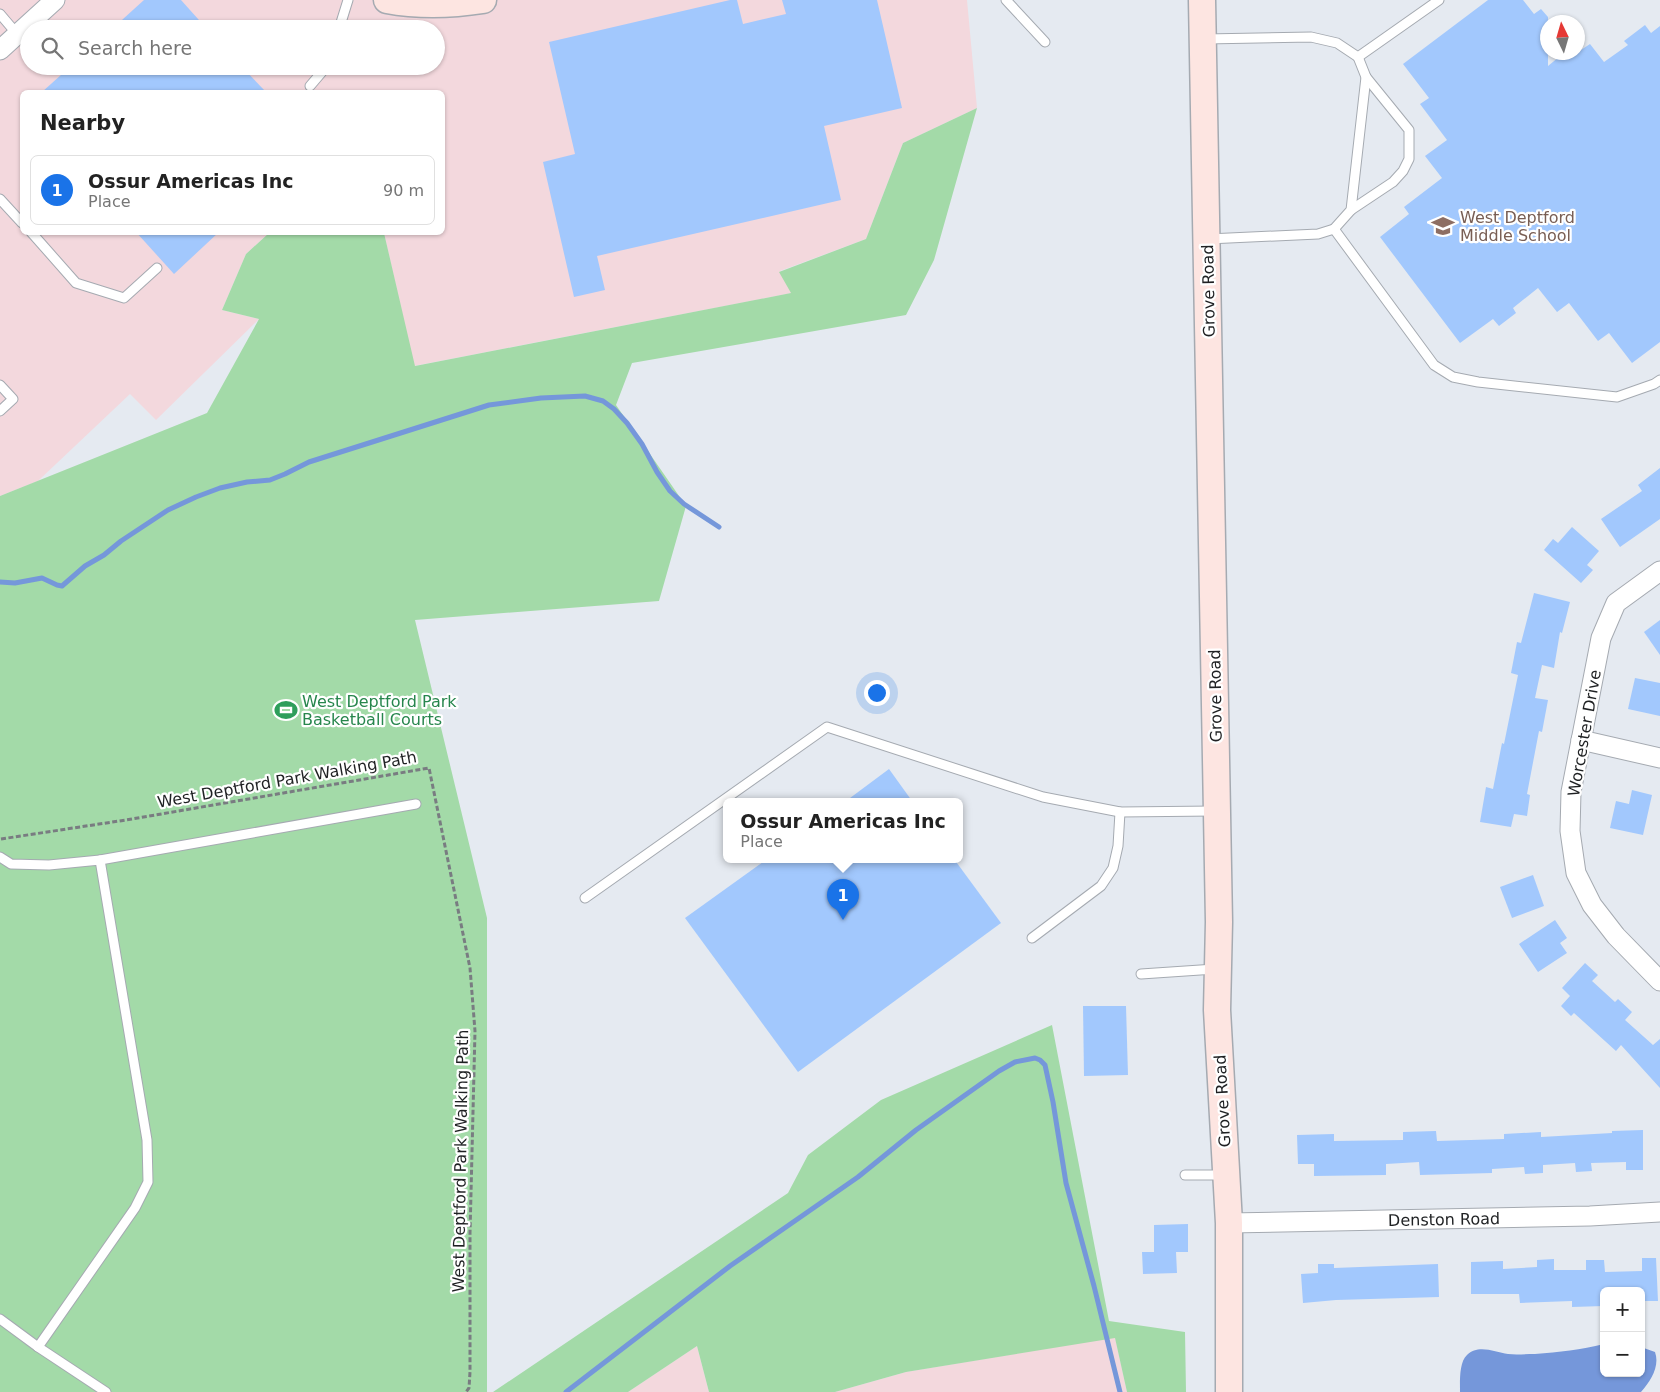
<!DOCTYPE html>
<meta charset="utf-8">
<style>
body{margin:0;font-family:"DejaVu Sans",sans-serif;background:#f2f2f2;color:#222}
.controls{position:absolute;right:15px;bottom:15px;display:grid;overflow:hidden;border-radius:8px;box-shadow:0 1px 4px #0004}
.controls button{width:45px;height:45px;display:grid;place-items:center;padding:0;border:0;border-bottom:1px solid #e0e0e0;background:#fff;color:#222;font:25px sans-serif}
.compass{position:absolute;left:1540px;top:15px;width:45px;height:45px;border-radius:50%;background:#fff;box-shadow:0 1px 4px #0004;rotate:355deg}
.you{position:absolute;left:876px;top:692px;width:18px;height:18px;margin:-12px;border:4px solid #fff;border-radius:50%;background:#1a73e8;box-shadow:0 0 0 8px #1a73e833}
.badge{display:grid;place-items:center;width:32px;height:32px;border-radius:50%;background:#1a73e8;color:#fff;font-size:16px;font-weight:700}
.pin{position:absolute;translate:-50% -41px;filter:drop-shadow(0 1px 2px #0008)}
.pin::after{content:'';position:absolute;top:26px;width:18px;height:15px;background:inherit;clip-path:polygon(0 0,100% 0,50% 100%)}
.popup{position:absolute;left:723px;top:798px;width:240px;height:65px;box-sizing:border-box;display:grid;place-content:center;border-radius:8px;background:#fff;filter:drop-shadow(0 1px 4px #0005);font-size:16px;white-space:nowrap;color:#767676}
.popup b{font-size:19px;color:#222}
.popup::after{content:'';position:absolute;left:50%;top:100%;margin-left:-10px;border:10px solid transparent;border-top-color:#fff}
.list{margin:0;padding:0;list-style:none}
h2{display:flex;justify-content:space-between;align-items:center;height:65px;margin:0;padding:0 20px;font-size:21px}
h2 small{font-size:16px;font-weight:400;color:#767676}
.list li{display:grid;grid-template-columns:32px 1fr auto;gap:15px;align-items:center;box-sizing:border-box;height:70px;margin:0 10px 10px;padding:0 10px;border:1px solid #e0e0e0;border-radius:8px}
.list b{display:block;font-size:19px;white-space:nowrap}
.list p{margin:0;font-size:16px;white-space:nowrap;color:#767676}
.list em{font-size:16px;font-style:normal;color:#767676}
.icon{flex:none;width:28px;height:28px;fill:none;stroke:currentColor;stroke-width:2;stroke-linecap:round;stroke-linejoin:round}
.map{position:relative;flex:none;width:1660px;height:1392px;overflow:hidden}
.search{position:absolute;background:#fff;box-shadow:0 1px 4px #0004;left:20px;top:20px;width:425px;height:55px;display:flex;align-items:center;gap:12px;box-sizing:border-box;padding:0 18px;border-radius:28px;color:#767676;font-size:19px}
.panel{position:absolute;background:#fff;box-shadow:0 1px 4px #0004;left:20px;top:90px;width:425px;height:145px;border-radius:8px}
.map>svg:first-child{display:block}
.industrial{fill:#f3d8dd;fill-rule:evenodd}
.green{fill:#a3daa8}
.water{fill:#7597da}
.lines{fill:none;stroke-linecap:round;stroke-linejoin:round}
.stream{stroke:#7597da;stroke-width:5}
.building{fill:#a2c8fd}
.lane-casing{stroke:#a5aab1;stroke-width:11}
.street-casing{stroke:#a5aab1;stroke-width:21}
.secondary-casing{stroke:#a5aab1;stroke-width:29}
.path{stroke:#797c81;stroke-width:3;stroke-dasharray:5 2.5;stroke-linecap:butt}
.lane{stroke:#fff;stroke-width:9}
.street{stroke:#fff;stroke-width:19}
.secondary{stroke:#fde5e1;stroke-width:26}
.labels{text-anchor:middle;stroke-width:4.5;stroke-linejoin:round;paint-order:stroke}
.education-label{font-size:16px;fill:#785e54;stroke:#fff;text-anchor:start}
.street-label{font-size:16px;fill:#1f2123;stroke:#fff}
.leisure-label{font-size:16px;fill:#27864d;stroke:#fff;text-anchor:start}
</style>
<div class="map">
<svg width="1660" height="1392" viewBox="0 0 1660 1392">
<rect width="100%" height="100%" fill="#e5eaf1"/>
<!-- industrial -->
<g class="industrial">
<path d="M 0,0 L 967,0 L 977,108 L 903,143 L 866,239 L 780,271 L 792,293 L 414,366 L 384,233 L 442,232 L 442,92 L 22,92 L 22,232 L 269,233 L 246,254 L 222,310 L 259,319 L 156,420 L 130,394 L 38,481 L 0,496 ZM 29,29 L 436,29 L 436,66 L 29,66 Z"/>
<polygon points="1115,1337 1127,1392 835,1392 906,1372"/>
<polygon points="697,1346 709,1392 628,1392"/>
</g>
<!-- green -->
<g class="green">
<polygon points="977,108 934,260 906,315 632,363 616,405 686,506 659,601 415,620 487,918 487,1392 0,1392 0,496 207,413 259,319 222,310 246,254 269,233 384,233 415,366 791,293 779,272 866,239 903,143"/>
<polygon points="1052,1025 1109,1321 1185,1332 1186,1392 1127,1392 1115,1338 906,1372 835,1392 709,1392 697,1346 628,1392 493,1392 788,1193 808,1155 881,1100"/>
</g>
<!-- water -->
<path class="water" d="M 1604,1344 L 1604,1373 L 1641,1373 L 1641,1347 L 1655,1352 C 1660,1366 1651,1381 1641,1392 L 1460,1392 C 1460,1382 1459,1362 1467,1355 C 1478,1344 1495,1352 1508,1354 C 1516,1355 1526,1354 1535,1354 C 1559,1352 1581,1350 1604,1344 Z"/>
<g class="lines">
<!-- stream -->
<g class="stream">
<polyline points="0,582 15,583 42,578 57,585 62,586 85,566 104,555 121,541 168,510 196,497 220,488 247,482 270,480 285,474 309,462 489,405 541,398 585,396 603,401 614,409 627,423 642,444 657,472 670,491 684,504 719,527"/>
<polyline points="566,1392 730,1266 858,1177 916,1130 999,1071 1015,1062 1035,1058 1040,1060 1045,1065 1053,1102 1066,1183 1094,1286 1120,1392"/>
</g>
</g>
<!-- building -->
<g class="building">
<polygon points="144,0 181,0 207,29 112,29"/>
<polygon points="730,0 737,0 743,24 786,14 782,0 877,0 902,108 824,126 841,200 597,256 605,290 574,297 543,162 575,154 549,42"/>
<polygon points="1488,0 1523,0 1534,14 1541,9 1548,17 1548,66 1565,52 1578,52 1590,44 1604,62 1628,45 1624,41 1645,25 1651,33 1660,26 1660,342 1632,363 1609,333 1598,341 1569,303 1557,312 1538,288 1513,308 1516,313 1499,326 1493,319 1460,343 1380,237 1409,214 1404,207 1442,178 1425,156 1447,140 1420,104 1429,98 1403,64"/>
<polygon points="71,66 241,66 266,92 42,92"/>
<polygon points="136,232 219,232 174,274"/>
<polygon points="1660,468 1660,519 1620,547 1601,519 1642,491 1638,485"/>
<polygon points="1572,527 1599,551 1587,565 1593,570 1581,583 1544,550 1553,539 1558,543"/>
<polygon points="1534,593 1570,602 1562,633 1560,632 1554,668 1542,665 1535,698 1548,700 1542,732 1539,731 1527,794 1530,795 1527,816 1514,814 1511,827 1480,822 1486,787 1493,789 1502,743 1504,744 1518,675 1511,673 1517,642 1521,643"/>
<polygon points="1660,620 1660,655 1644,632"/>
<polygon points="1635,678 1660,683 1660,716 1628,709"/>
<polygon points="889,769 912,801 846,801"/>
<polygon points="1632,790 1652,795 1643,835 1610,828 1616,801 1629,804"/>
<polygon points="767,859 954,859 1001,923 798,1072 685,918"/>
<polygon points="1533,875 1544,906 1512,918 1500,887"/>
<polygon points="1555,920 1567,938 1560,943 1567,953 1538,972 1519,944"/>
<polygon points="1585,963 1598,975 1592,981 1615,1002 1618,999 1632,1012 1625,1020 1653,1045 1660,1039 1660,1088 1621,1045 1616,1051 1574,1013 1571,1016 1561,1006 1570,996 1562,988"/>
<polygon points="1083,1006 1126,1006 1128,1075 1084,1076"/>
<polygon points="1643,1130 1643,1170 1626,1170 1626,1162 1591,1163 1592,1171 1576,1172 1575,1163 1543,1165 1543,1173 1525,1174 1524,1167 1492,1169 1492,1173 1420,1175 1419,1162 1386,1164 1386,1175 1314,1176 1314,1164 1298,1164 1297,1135 1334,1134 1334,1141 1403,1140 1403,1132 1436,1131 1437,1141 1504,1139 1504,1134 1541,1132 1541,1137 1612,1133 1612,1131"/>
<polygon points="1188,1224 1188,1252 1176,1252 1177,1273 1143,1274 1142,1252 1154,1252 1154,1225"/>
<polygon points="1642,1258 1656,1258 1658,1301 1641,1301 1641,1291 1604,1291 1604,1306 1572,1307 1572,1301 1520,1303 1519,1294 1471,1294 1471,1262 1503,1261 1503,1269 1537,1267 1537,1260 1554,1259 1554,1270 1586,1270 1586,1260 1604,1260 1605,1272 1642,1271"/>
<polygon points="1318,1264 1334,1264 1334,1268 1438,1264 1439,1297 1336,1300 1303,1303 1301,1274 1318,1273"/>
</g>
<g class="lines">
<defs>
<g id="lane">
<polyline points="1006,0 1045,42"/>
<polyline points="0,14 17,34"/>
<polyline points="339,29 348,0"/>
<polyline points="1205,39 1311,37 1337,43 1358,57 1439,0"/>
<polyline points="1358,57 1366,77 1351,210 1334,229 1434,365 1453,377 1478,382 1617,397 1654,384 1660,380"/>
<polyline points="310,86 327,66"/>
<polyline points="0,199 22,223"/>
<polyline points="1351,210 1393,182 1403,171 1409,159 1409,130 1366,77"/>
<polyline points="31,232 76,283 124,298 157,268"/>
<polyline points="1208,239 1318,234 1334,229"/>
<polyline points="0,385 13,399 0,411"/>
<polyline points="0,857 11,864 49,865 100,860 147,1140 148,1182 135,1208 38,1347 0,1319"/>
<polyline points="100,860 416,804"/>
<polyline points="585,898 827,727 1043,797 1120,812 1214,811"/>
<polyline points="1032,938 1101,886 1113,868 1118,846 1120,812"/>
<polyline points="1141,974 1215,969"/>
<polyline points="1185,1175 1224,1175"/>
<polyline points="38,1347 106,1392"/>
</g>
<g id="street">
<polyline points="0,50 55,0"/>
<polyline points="1660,571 1616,603 1601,638 1571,792 1570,831 1576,873 1592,905 1616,936 1660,981"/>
<polyline points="1581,740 1660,758"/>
<polyline points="1229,1223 1590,1216 1660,1212"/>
</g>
<g id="secondary">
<path d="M 387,0 C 419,6 451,5 483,0"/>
<polyline points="1202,0 1219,922 1217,1010 1229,1223 1229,1392"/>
</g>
</defs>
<!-- lane casing -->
<use href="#lane" class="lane-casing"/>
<!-- street casing -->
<use href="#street" class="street-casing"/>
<!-- secondary casing -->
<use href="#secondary" class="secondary-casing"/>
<!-- path -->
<polyline class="path" points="1,839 126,820 429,768 470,968 475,1031 470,1233 470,1372 469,1388 466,1392"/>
<!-- lane -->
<use href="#lane" class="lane"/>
<!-- street -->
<use href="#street" class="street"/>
<!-- secondary -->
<use href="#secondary" class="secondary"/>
</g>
<!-- icons -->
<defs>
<symbol id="school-bare" viewBox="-9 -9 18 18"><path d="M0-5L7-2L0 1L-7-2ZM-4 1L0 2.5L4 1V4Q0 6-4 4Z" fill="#8d6e63" stroke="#fff" stroke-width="2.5" paint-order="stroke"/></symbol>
<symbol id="stadium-bare" viewBox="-9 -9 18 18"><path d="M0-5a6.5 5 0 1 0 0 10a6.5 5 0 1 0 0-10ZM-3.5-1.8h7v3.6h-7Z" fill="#2e9e5b" stroke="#fff" stroke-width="2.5" paint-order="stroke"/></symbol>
</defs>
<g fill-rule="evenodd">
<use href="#school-bare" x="1427" y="210" width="32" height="32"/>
<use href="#stadium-bare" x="270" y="694" width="32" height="32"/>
</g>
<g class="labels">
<!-- education labels -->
<g class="education-label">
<text x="1460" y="223">West Deptford<tspan x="1460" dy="18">Middle School</tspan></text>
</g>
<!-- street labels -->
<g class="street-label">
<text transform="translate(1208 291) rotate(-91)" y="6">Grove Road</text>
<text transform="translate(1215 696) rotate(-91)" y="6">Grove Road</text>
<text transform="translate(1584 733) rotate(-80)" y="6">Worcester Drive</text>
<text transform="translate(287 779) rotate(-10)" y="6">West Deptford Park Walking Path</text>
<text transform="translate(1222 1101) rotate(-93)" y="6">Grove Road</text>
<text transform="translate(460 1161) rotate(-89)" y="6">West Deptford Park Walking Path</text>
<text transform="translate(1444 1219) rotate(-1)" y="6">Denston Road</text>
</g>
<!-- leisure labels -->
<g class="leisure-label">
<text x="302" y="707">West Deptford Park<tspan x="302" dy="18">Basketball Courts</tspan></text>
</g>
</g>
</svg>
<div class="controls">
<button>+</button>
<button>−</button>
</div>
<svg class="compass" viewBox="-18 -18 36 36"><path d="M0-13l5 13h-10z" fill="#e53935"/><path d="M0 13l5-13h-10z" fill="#767676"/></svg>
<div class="you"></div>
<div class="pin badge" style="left:843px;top:920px">1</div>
<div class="popup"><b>Ossur Americas Inc</b>Place</div>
<div class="search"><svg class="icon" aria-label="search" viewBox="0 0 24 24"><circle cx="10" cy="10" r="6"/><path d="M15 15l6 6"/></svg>Search here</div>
<section class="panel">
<h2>Nearby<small></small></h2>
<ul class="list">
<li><span class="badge">1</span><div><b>Ossur Americas Inc</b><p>Place</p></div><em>90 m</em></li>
</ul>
</section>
</div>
